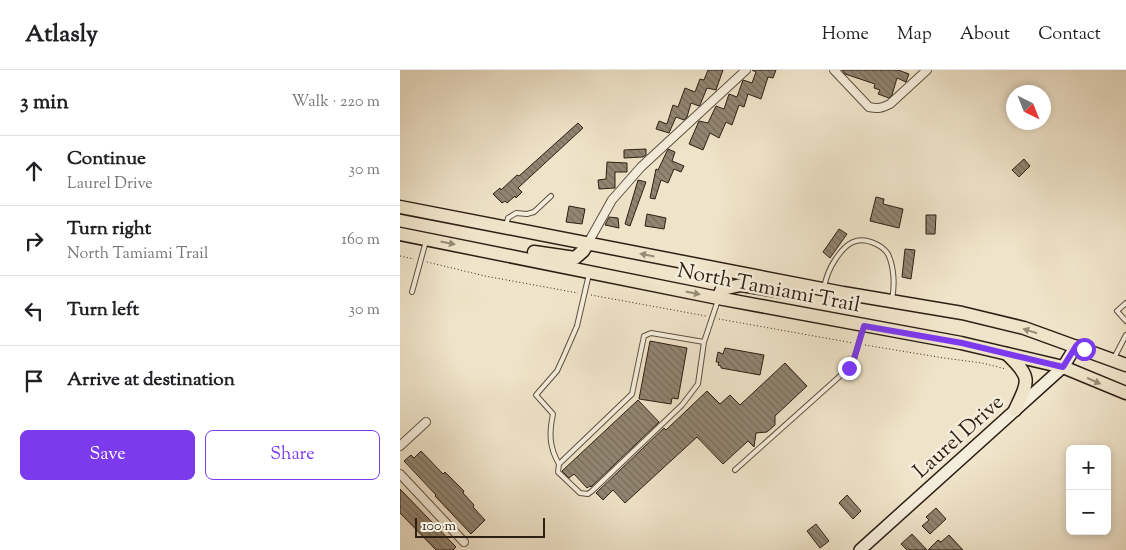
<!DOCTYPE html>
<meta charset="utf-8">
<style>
body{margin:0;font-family:"Sorts Mill Goudy",serif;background:#f6f6f6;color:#202124}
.controls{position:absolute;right:15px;bottom:15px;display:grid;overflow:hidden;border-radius:8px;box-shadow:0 2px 8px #0003}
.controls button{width:45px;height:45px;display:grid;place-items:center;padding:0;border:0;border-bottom:1px solid #e0e0e0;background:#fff;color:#202124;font:25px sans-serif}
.compass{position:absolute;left:606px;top:15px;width:45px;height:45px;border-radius:50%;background:#fff;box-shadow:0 2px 8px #0003;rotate:137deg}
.scale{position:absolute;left:15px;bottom:12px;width:130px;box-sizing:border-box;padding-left:5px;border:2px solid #2e1f14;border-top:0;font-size:14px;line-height:18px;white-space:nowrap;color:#2e1f14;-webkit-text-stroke:4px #f5eddc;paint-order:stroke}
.stop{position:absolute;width:15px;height:15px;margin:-11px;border:4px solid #7c3aed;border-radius:50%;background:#fff}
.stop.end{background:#7c3aed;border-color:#fff;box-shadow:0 1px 5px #0008}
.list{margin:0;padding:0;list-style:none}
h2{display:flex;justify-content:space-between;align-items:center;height:65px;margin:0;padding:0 20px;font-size:21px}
h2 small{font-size:16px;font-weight:400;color:#757577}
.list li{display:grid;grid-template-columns:32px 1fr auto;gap:15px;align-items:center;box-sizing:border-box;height:70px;padding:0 20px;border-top:1px solid #e0e0e0}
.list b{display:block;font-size:19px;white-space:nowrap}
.list p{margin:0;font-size:16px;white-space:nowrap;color:#757577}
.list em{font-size:16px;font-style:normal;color:#757577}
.actions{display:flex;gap:10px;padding:15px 20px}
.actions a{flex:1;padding:11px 0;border:1px solid #7c3aed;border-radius:8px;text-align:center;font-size:18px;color:#7c3aed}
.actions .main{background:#7c3aed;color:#fff}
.icon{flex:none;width:28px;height:28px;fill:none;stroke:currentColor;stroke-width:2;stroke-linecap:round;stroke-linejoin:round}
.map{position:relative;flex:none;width:726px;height:480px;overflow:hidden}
header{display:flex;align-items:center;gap:30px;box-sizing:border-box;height:70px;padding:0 25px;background:#fff;border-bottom:1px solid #e0e0e0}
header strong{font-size:24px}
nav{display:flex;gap:28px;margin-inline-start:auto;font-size:18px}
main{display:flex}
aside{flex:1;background:#fff}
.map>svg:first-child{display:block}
.building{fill:url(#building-back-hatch);stroke:#2e1f14}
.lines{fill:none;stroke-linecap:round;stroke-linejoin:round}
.lane-casing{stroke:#5e5041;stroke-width:6}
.street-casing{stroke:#5e5041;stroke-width:10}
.secondary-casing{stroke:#2e1f14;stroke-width:14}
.primary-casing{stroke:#2e1f14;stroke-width:15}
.path{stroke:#2e1f14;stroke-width:1;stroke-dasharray:1 2.5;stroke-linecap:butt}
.lane{stroke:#f5eddc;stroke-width:4}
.street{stroke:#f5eddc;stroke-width:8}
.secondary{stroke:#f5eddc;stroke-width:11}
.primary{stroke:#efe3c9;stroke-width:12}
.oneway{fill:#988b78}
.route{stroke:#7c3aed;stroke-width:6}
.labels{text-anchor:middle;stroke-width:5;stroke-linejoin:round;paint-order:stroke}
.street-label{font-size:21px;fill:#2e1f14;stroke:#f5eddc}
</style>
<header>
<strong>Atlasly</strong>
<nav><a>Home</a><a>Map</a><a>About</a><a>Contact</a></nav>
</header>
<main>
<aside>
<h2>3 min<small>Walk · 220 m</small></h2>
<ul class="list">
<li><svg class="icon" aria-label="ahead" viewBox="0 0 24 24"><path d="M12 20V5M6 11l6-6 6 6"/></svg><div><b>Continue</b><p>Laurel Drive</p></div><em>30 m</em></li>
<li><svg class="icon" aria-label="right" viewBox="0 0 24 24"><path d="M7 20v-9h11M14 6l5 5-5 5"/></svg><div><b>Turn right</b><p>North Tamiami Trail</p></div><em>160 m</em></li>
<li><svg class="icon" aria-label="left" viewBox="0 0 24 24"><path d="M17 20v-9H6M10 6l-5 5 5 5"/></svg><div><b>Turn left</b></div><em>30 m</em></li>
<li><svg class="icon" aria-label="arrive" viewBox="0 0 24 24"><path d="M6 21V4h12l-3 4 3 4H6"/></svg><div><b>Arrive at destination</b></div></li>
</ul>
<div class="actions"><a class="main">Save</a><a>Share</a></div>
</aside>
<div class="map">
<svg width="726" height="480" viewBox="0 0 726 480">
<defs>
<pattern id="building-back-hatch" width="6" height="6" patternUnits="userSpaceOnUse" patternTransform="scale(1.25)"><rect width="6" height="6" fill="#928572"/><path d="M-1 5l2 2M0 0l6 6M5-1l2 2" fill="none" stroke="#786c5c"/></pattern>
</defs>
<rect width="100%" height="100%" fill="#efe3c9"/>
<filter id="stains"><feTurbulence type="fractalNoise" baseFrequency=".004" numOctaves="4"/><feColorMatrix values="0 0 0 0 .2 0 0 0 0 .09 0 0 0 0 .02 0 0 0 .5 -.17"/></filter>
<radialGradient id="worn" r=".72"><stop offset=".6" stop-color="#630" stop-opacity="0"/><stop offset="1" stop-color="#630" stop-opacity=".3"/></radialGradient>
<!-- building -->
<g class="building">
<polygon points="308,0 323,0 316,20 307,18 300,35 299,36 291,33 287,47 284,50 276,47 269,63 256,59 259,51 267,54 273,35 278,37 285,18 295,22 300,9 304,10"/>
<polygon points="352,0 376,0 373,8 368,7 361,29 348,24 344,37 339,35 332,55 326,52 319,68 310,63 303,80 289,74 299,51 308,53 316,36 324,39 329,24 337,27 343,10 352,13 356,2"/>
<polygon points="442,0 498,0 509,4 506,12 497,8 492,25 489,28 478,24 480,20 474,18 475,14 445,4"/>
<polygon points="178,53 183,58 118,118 122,122 116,128 115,126 107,133 105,131 102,133 93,124 100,118 101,120 117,105 119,106"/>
<polygon points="246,79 246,85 243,87 224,88 224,80"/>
<polygon points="268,79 275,82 272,91 284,96 281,102 274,99 268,113 261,110 255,129 250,128 256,99 258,100"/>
<polygon points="624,89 630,96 619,107 612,100"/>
<polygon points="207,92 227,93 227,102 215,102 215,118 199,119 198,110 206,109"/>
<polygon points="238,110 246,112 230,156 225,154"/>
<polygon points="476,127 484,129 483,134 503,139 499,158 470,151"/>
<polygon points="169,136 185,139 182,154 166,152"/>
<polygon points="247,144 266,148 264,159 245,156"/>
<polygon points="526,145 536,145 535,164 526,164"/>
<polygon points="209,147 218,148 219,158 205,155"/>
<polygon points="439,159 447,164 430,188 423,182"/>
<polygon points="505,179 515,180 511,209 502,207"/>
<polygon points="250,271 287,278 278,329 272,328 271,334 239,329"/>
<polygon points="325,278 364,285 360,305 321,298 321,296 318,295 319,292 316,292 318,282 323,284"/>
<polygon points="385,293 407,316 375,346 375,355 367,362 356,363 354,377 348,371 323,394 297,367 225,433 213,420 203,430 196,423 264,358 266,360 307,321 320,334 330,325 340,335"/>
<polygon points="238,330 259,352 191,417 190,416 187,418 174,404 169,408 162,401"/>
<polygon points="21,381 43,404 45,402 64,421 63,423 74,435 73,437 85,450 71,464 35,426 36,425 4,391 11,385 14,388"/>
<polygon points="0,419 56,477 53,480 36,480 0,443"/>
<polygon points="447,425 461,441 453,449 439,433"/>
<polygon points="536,438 546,449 530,464 522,456 529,450 526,447"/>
<polygon points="416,454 429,471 420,478 407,461"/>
<polygon points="512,464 527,480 507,480 501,474"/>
<polygon points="549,465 563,480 528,480 538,470 541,472"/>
</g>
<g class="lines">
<defs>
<g id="lane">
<polyline points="106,156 108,148 116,143 127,144 134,142 151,126"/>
<path d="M 424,218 C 426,207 429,199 435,190 C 446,173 457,165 476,174 C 480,176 485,179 488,184 C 494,197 495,215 492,229"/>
<polyline points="12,222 26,171"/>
<polyline points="726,233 717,241 726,251"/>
<polyline points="304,272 251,263 244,266 232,324 159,394 158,402 180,423 188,424 192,421 282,335 298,314 304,272 318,230"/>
<polyline points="714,288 726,265"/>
<path d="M 159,394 C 149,377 149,363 153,344 L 136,325 L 157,301 L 163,288 L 177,256 L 189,204"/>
<polyline points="335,400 449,298 454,289 463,258"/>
</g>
<g id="street">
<path d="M 434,0 L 469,37 C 478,39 482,38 490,34 L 527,0"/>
<polyline points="188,173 212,130 241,97 346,0"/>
<polyline points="0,376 26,352"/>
<polyline points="0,404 64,472"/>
</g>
<polyline id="secondary" points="460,480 663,297 676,276"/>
<g id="primary">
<polyline points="0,137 443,223 562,243 624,258 726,295"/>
<polyline points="0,164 318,228 561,273 663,297 726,323"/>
<polyline points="134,182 175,188 183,181 188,173"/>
<polyline points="318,228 322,219 341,215 379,221 406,222"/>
<path d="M 607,284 C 632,308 629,310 615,340"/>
</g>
</defs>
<!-- lane casing -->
<use href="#lane" class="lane-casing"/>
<!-- street casing -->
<use href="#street" class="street-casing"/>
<!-- secondary casing -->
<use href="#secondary" class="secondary-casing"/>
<!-- primary casing -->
<use href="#primary" class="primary-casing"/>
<!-- path -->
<g class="path">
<polyline points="0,186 14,189"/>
<polyline points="27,192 85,206 178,223"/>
<polyline points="191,225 306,246"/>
<polyline points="319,249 453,273"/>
<polyline points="465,275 544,288 582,293 606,299"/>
</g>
<!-- lane -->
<use href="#lane" class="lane"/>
<!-- street -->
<use href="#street" class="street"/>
<!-- secondary -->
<use href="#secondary" class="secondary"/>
<!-- primary -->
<use href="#primary" class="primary"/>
</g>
<!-- one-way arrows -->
<defs><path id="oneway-solid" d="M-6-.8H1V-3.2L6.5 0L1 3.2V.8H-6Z" transform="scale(1.25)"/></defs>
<g class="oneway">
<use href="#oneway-solid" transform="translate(48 173) rotate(11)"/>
<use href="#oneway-solid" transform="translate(247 185) rotate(-169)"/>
<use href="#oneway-solid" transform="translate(293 223) rotate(11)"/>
<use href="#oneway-solid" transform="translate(630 261) rotate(-162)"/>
<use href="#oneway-solid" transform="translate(694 311) rotate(24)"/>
</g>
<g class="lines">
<!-- route -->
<polyline class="route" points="449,298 454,289 464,256 562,273 663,297 676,276 684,279"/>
</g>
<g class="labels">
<!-- street labels -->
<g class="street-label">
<text transform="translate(369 217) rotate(11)" y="7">North Tamiami Trail</text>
<text transform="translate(558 366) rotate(-42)" y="7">Laurel Drive</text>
</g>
</g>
<rect width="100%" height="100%" filter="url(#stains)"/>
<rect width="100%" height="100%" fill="url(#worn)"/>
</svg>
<div class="controls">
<button>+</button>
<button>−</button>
</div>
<svg class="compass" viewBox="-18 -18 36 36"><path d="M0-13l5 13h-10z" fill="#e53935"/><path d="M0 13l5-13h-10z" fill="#757577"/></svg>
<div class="scale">100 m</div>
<div class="stop" style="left:684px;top:279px"></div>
<div class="stop end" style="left:449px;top:298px"></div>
</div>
</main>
